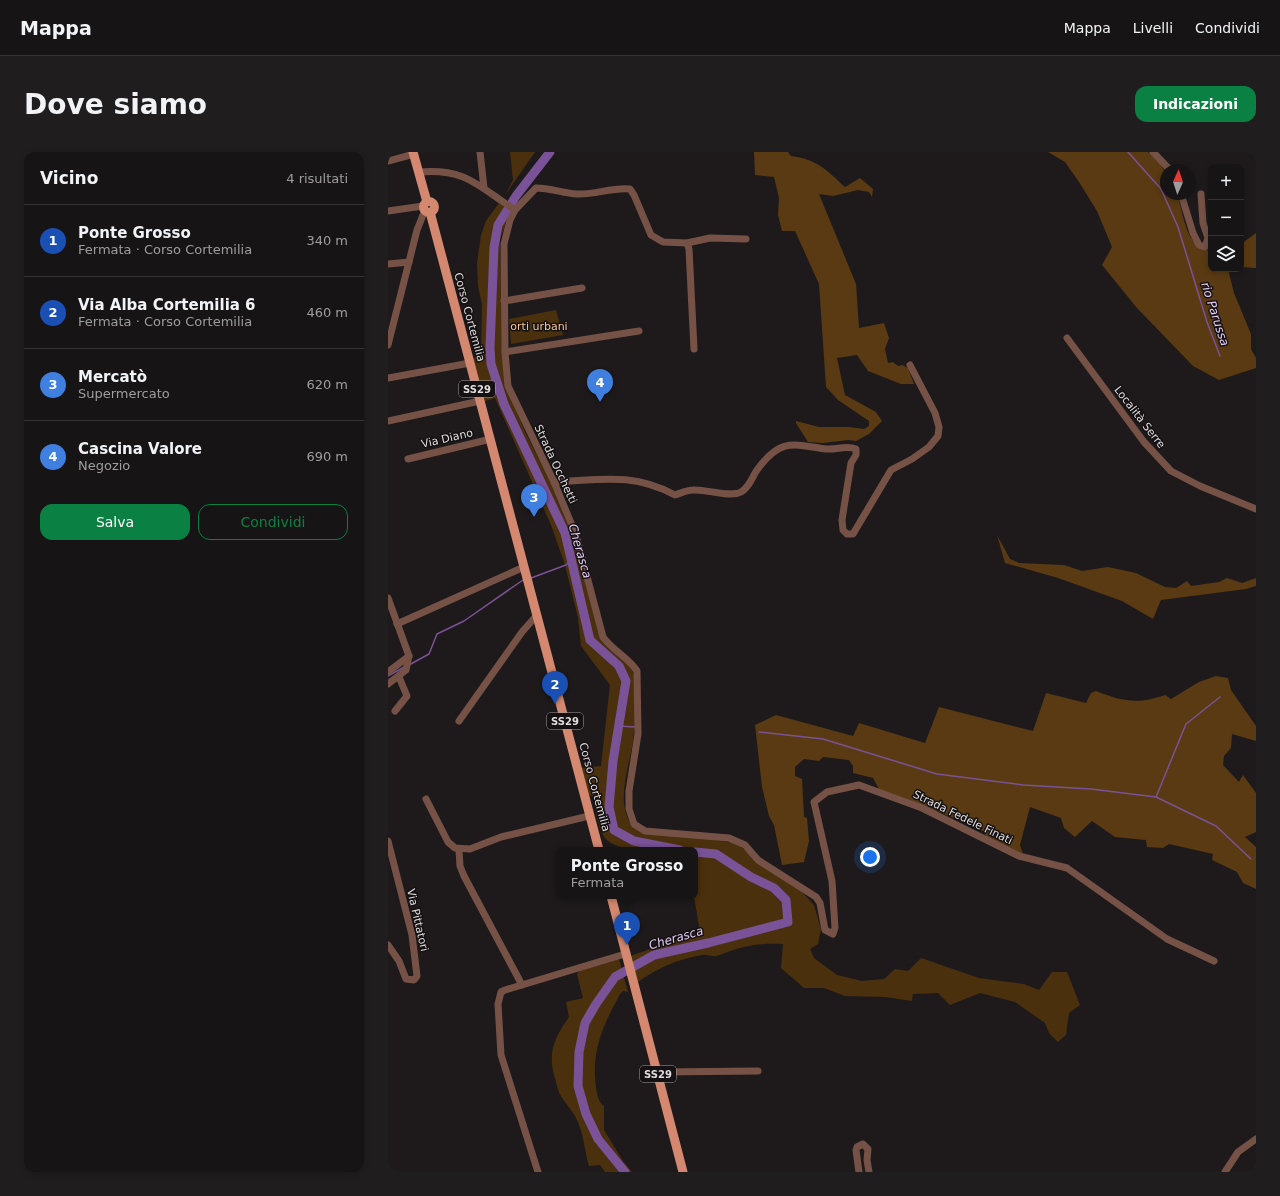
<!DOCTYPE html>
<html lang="it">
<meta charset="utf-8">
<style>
body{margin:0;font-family:"DejaVu Sans",sans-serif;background:#1f1d1d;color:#f1f3f6}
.controls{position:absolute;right:12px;top:12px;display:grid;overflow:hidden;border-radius:8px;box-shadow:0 2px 6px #0003}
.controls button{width:36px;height:36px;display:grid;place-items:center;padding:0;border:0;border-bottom:1px solid #353334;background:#161414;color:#f1f3f6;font:20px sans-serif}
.compass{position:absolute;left:772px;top:12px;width:36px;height:36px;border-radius:50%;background:#161414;box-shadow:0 2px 6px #0003;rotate:3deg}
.you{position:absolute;left:482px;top:705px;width:14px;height:14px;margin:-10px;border:3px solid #fff;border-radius:50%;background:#1a73e8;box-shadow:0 0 0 6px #1a73e833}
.badge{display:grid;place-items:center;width:26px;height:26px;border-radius:50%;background:#0b8043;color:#fff;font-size:13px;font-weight:700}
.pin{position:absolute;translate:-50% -33px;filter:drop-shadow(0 1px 2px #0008)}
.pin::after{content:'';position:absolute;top:21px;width:14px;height:12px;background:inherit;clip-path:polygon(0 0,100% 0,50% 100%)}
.popup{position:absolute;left:168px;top:695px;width:142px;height:52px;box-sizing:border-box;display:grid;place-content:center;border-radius:8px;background:#161414;filter:drop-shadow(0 1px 3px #0005);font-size:13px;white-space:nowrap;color:#9e9ea0}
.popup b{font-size:15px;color:#f1f3f6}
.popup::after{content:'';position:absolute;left:50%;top:100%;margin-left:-8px;border:8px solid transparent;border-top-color:#161414}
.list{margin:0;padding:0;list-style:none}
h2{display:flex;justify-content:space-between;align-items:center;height:52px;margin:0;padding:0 16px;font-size:17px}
h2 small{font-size:13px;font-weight:400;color:#9e9ea0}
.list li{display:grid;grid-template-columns:26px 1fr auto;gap:12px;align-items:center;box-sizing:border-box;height:72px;padding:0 16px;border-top:1px solid #353334}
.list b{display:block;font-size:15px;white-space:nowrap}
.list p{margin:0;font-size:13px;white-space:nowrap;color:#9e9ea0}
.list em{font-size:13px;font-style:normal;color:#9e9ea0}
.actions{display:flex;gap:8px;padding:12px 16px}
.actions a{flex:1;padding:9px 0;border:1px solid #0b8043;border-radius:12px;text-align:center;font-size:14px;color:#0b8043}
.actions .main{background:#0b8043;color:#fff}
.icon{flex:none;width:22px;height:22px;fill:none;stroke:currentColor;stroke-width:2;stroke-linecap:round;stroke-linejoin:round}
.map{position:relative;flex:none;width:868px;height:1020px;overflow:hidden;border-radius:12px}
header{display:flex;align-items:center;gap:24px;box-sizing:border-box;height:56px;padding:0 20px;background:#161414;border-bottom:1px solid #353334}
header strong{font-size:19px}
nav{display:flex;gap:22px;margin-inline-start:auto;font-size:14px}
.intro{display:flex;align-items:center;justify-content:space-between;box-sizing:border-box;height:96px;padding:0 24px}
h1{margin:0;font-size:28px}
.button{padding:10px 18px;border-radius:12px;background:#0b8043;color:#fff;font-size:14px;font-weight:700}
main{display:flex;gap:24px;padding:0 24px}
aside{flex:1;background:#161414;border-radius:12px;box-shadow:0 2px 6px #0003}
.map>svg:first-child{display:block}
.green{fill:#4a300d}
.forest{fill:#593a12}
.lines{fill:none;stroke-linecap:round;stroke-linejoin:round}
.stream{stroke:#7a5298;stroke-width:1.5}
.river{stroke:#7a5298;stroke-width:9}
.minor{stroke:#765246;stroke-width:7}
.major{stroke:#d3886f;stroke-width:9}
.labels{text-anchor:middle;stroke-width:3;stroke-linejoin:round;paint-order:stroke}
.shield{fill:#151112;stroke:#a29fa0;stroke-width:1}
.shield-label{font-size:10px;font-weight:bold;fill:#dfdcdd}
.street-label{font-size:11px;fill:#dfdcdd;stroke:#151112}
.park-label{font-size:11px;fill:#f5c690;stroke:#151112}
.water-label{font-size:12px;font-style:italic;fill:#e0caf2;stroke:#151112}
</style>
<header>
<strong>Mappa</strong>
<nav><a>Mappa</a><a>Livelli</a><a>Condividi</a></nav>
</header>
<div class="intro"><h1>Dove siamo</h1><a class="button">Indicazioni</a></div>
<main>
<aside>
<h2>Vicino<small>4 risultati</small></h2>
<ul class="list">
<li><span class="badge" style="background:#1a4fb4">1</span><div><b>Ponte Grosso</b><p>Fermata · Corso Cortemilia</p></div><em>340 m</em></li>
<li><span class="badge" style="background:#1a4fb4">2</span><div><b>Via Alba Cortemilia 6</b><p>Fermata · Corso Cortemilia</p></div><em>460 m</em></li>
<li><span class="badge" style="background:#3f7fe0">3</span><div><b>Mercatò</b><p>Supermercato</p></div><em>620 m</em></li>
<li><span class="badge" style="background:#3f7fe0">4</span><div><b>Cascina Valore</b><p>Negozio</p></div><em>690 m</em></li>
</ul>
<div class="actions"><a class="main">Salva</a><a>Condividi</a></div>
</aside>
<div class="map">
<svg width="868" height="1020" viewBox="0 0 868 1020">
<rect width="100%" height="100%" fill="#1e1a1b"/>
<!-- green -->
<g class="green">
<polygon points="122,0 147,0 117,43 125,28"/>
<path d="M 111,51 L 121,60 L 112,88 L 114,203 L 118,234 L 138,282 L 162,328 L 183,380 L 214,485 C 223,501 238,507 246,522 C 248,541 247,562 246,581 C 244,610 224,651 246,676 L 347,691 L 413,739 L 426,753 L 433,777 L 430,792 L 422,797 L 426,806 L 449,823 L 474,829 L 496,827 L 507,817 L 520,819 L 533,806 L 591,826 L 636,832 L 651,838 L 664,820 L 679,820 L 692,853 L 681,861 L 678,883 L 670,890 L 661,881 L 657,871 L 627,850 L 592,841 L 562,853 L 550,841 L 525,842 L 524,849 L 497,845 L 457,844 L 436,836 L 416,836 L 393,816 L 395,792 C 365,791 356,794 329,804 C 325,805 319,802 314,803 C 291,807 269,816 250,830 L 242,804 L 312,780 L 306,744 L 307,698 C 285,698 227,705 215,683 C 210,674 207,655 205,644 L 200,643 L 193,616 L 213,614 L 222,533 L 193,494 L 190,466 L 177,413 L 163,373 L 107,246 L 94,250 L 84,208 L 93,199 L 94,153 L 90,134 L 89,111 L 93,83 L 98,69 Z"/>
<polygon points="168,158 175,183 123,192 121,167"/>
<path d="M 231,807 L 240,840 L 235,839 L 232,842 C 215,874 203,898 208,935 C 209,942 210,950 216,954 L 216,978 L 235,1009 L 244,1020 L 217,1020 L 212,1013 L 201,1014 C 196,997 196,980 187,964 C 183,957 177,951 173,944 C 170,940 169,934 168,930 C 159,902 165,888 181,865 L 178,850 L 195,846 L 189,822 L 191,819 Z"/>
</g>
<!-- forest -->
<g class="forest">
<path d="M 366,0 L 400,0 L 403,4 C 428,7 439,18 457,35 L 472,26 L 485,37 L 484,45 L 481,40 L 470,38 L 445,44 L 431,42 L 468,132 L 471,176 L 496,171 L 501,186 L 497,197 L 500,211 L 505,210 L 510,214 L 514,213 L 520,216 L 526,232 L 513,232 L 480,219 L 469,203 L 449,206 L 457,243 L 488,260 L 494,269 L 481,282 L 468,289 L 460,288 L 435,291 L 420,290 L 408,271 L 408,269 L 431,275 L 461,275 L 476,277 L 481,274 L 481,269 L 450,248 L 438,235 L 431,132 L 407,79 L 394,79 L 390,63 L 391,46 L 386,25 L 367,23 Z"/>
<path d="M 660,0 L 760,0 C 779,19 778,16 778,42 L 789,42 C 796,62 797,96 823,99 L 823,117 L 840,117 L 846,141 L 863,182 L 863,197 L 868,206 L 868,216 L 831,228 L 805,214 L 749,156 L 714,113 L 724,95 L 709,59 L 691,30 L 677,10 Z"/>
<polygon points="868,81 868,116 853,115 853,92"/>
<polygon points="609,383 622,407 631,411 676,413 694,419 720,415 748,421 777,435 788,436 799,429 803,434 831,430 839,426 854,431 868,426 868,434 858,437 773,448 765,467 734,449 670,426 617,411"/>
<path d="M 828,524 L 840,526 L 843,538 L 868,574 L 868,589 L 844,582 L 843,596 L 836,604 L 835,613 L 851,630 L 855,623 L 868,641 L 868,680 L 857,685 L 868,695 L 868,737 L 855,731 L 849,720 L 824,708 L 825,702 L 781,692 L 775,696 L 759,695 L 758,688 L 727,685 L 704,669 L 687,685 L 676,676 L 673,666 L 642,655 L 632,693 L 635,702 L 598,686 L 597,680 L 542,656 L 491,637 L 485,626 L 465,621 L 465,614 L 461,608 L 435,605 L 431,609 L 416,607 L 407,615 L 407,624 L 414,627 L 416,665 L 419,666 L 421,689 L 416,710 L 394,713 L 386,673 L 381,664 L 374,635 L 367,573 L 388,563 L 465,584 L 471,571 L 537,591 L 551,555 L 645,579 L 658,541 L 698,551 L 703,541 L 708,539 C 734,549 749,553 777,543 L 783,547 L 811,530 Z"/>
</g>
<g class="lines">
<!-- stream -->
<g class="stream">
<polyline points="740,0 773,37 790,75 819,170 832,204"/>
<polyline points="143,426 178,413 183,408"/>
<polyline points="21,513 41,502 49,482 76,469 135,428"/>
<polyline points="0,524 16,515"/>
<polyline points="230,574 247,575"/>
<polyline points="371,580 435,587 549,622 635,633 703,637 768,645 828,674 863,707"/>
<polyline points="768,645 798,572 832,545"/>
</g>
<!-- river -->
<g class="river">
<polyline points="162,0 128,44 110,73 106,95 102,196 103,212 116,252 177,381 202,488 231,514 238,529 225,609 221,655 226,678 246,689 292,698"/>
<polyline points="237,1020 210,987 198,962 190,934 191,900 197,871 208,852 227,825 266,803 320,791 400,770 398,748 386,736 363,725 328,702 307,700"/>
</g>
<!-- minor -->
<g class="minor">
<polyline points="92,0 96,36"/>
<polyline points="765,0 782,18"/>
<polyline points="0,9 26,2"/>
<path d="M 31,20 C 78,16 90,34 127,58"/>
<polyline points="793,42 805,81 811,93 817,95 820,86 815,71 813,42"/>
<polyline points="0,59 35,54"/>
<path d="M 358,87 L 322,86 L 299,91 L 275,90 L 263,83 L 246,43 L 242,37 C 224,35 207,43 189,42 C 175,41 162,36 148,36 L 127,58 L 122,68 L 116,92 L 117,200 L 120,234 L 166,330 L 188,383 L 215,485 C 225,499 240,505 249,519 L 250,582 L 241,639 L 241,657 L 246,672 L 257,679 L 341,686 L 357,693 L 370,708 L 428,745 L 432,751 L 437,778 L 445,782 L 447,776 L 444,729 L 426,650 L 439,640 L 471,633 L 534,656 L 631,704 L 679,716 L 779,787 L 826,809"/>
<polyline points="299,91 301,97 306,197"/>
<polyline points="0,112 21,110"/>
<polyline points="116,149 194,136"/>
<polyline points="679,186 756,290 783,319 812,334 868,357"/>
<polyline points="0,193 29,78 37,58"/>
<polyline points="117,200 251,179"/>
<polyline points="0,226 82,211"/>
<polyline points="0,269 92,249"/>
<polyline points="20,307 103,287"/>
<path d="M 166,330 C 212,328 244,320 287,343 C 293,341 299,338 305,338 C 318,337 342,346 353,340 C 362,335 364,325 369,318 C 392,286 404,292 438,297 C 449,298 458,293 468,297 L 468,303 L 463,311 L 454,368 L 455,378 L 459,382 L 465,382 L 503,318 L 524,307 L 541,295 L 550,284 L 551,275 L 547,261 L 522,213"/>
<polyline points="0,446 21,504 18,518 0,532"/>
<polyline points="9,472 136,415"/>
<polyline points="0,520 21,504"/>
<polyline points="7,559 19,544 11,525"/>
<polyline points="71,569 134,480 149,463"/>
<polyline points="38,647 60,690 67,696 82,697 113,685 201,664"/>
<polyline points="0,689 24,783 29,824 26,828 18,827 11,809 0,793"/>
<polyline points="71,698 72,714 76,724 134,833"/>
<polyline points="270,920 370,919"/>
<polyline points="150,1020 113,903 110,852 113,840 117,838 237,802"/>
<polyline points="471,1020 468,998 469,995 475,992 480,997 479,1008 481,1020"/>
<polyline points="837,1020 850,1000 868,987"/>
</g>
<!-- major -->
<g class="major">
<polyline points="25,0 39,50"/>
<circle cx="41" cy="55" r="5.5"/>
<polyline points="42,60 211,698"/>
<polyline points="223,744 295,1020"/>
</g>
</g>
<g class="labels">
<!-- shield labels -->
<g class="shield">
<rect x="71" y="229" width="36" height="16" rx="3"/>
<rect x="159" y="561" width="36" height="16" rx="3"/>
<rect x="252" y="914" width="36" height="16" rx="3"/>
</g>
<g class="shield-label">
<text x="89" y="241">SS29</text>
<text x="177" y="573">SS29</text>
<text x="270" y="926">SS29</text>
</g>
<!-- street labels -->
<g class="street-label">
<text transform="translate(82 165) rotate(75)" y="4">Corso Cortemilia</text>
<text transform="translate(752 265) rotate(52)" y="4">Località Serre</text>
<text transform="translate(59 286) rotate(-13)" y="4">Via Diano</text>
<text transform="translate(168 312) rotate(65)" y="4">Strada Occhetti</text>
<text transform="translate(207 635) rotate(75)" y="4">Corso Cortemilia</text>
<text transform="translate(575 665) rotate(26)" y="4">Strada Fedele Finati</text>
<text transform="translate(30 768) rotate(77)" y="4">Via Pittatori</text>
</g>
<!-- park labels -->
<g class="park-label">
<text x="151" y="178">orti urbani</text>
</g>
<!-- water labels -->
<g class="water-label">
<text transform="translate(827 162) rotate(72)" y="4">rio Parussa</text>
<text transform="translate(192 399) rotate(74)" y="4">Cherasca</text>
<text transform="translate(288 786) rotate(-16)" y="4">Cherasca</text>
</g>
</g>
</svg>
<div class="controls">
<button>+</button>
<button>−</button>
<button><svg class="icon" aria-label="layers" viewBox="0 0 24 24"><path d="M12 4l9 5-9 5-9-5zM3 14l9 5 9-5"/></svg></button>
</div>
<svg class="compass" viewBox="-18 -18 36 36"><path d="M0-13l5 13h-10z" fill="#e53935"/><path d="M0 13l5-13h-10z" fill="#9e9ea0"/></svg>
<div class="you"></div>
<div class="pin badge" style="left:239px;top:793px;background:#1a4fb4">1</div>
<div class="popup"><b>Ponte Grosso</b>Fermata</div>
<div class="pin badge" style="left:167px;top:552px;background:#1a4fb4">2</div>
<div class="pin badge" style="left:146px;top:365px;background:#3f7fe0">3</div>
<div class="pin badge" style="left:212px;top:250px;background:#3f7fe0">4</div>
</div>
</main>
